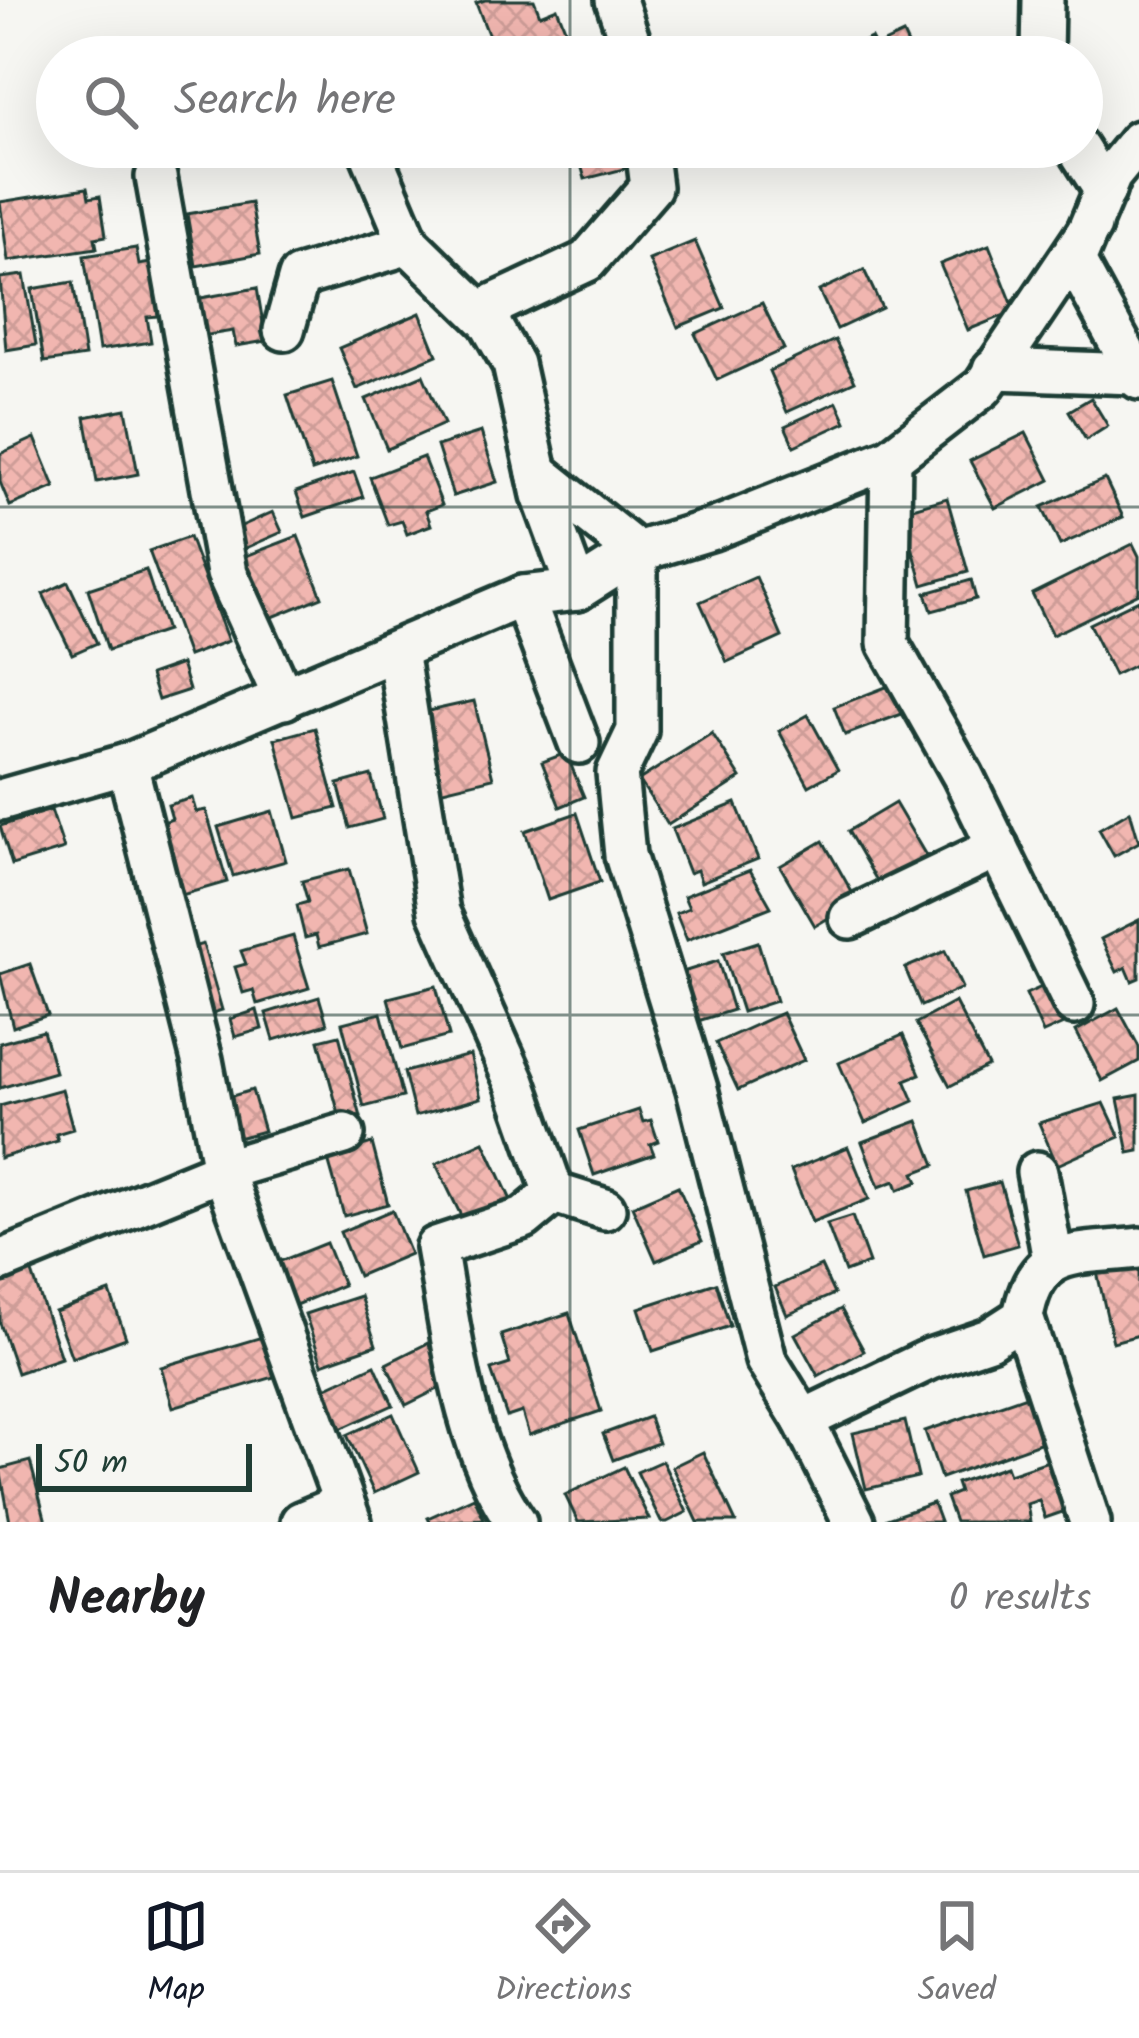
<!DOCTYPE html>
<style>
body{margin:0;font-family:Kalam,sans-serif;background:#f6f6f6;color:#202124}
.scale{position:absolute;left:36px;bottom:30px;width:216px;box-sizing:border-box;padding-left:12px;border:6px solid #1f3d34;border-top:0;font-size:33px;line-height:42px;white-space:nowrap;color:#1f3d34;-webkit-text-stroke:9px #f6f6f2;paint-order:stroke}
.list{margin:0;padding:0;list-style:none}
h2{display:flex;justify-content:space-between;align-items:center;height:156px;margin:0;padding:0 48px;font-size:51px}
h2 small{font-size:39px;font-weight:400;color:#757577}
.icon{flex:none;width:66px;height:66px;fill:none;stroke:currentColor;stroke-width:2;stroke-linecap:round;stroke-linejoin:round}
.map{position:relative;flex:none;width:1139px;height:1522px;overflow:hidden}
.search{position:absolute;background:#fff;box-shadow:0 12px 48px #0002;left:36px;right:36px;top:36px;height:132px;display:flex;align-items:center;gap:30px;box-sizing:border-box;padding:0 42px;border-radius:66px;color:#757577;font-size:45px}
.sheet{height:348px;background:#fff}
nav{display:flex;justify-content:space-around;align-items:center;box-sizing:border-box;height:168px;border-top:3px solid #e0e0e0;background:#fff;font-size:33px;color:#757577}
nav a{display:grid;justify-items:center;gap:6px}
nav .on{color:#111827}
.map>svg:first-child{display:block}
.building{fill:url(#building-cross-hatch);stroke:#1f3d34;stroke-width:3}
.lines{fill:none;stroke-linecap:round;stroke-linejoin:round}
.minor-casing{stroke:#1f3d34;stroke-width:48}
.minor{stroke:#f6f6f2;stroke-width:39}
.grid{fill:none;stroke:#1f3d34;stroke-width:3;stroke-opacity:0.55}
</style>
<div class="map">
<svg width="1139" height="1522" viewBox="0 0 1139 1522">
<defs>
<pattern id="building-cross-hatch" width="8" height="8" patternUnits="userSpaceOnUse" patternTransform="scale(3)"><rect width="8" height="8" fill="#f1b6b0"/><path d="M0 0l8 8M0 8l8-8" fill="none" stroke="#ce9d98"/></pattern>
</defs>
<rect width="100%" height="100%" fill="#f6f6f2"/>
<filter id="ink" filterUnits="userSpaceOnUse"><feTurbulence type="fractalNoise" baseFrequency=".00833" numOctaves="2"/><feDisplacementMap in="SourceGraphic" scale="24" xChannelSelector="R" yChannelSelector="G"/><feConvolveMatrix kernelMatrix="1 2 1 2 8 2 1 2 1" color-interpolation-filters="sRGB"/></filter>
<g filter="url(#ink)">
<!-- building -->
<g class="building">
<polygon points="485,0 534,0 540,15 557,8 570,41 530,57 497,57 476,3"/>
<polygon points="903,34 911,51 888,57 882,44"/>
<polygon points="871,38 881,57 831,57"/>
<polygon points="576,147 634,147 639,165 585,179"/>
<polygon points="87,188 89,198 100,196 106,236 95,238 97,248 8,261 0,202"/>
<polygon points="251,203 260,254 196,266 187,214"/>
<polygon points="695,241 724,308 678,327 649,260"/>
<polygon points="989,245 1015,311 968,330 940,264"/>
<polygon points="136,248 139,265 150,263 159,316 147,317 151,342 99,350 84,256"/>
<polygon points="864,270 882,308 837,329 819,291"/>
<polygon points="24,275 36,345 6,350 0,278"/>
<polygon points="73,282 85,356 44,362 32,289"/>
<polygon points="257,288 266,341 236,346 233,331 202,336 195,299"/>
<polygon points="762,303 784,349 717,380 695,334"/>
<polygon points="420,313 437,355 357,389 339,348"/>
<polygon points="835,340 855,381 787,412 769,371"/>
<polygon points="423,375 444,424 387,449 366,399"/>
<polygon points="332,381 357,456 312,471 287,395"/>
<polygon points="1091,398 1108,426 1086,440 1069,411"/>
<polygon points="837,402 846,422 794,446 785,426"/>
<polygon points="126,409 138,474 97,482 85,417"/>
<polygon points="481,432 497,482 453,496 437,446"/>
<polygon points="1026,433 1050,480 995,508 970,461"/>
<polygon points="35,438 55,487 10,506 0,482 0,454"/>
<polygon points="423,457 442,505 426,511 431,525 407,534 402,521 388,525 370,477"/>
<polygon points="354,472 363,497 305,517 296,492"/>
<polygon points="1105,479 1123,517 1060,545 1042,507"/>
<polygon points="947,498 968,572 923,585 902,511"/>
<polygon points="273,512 282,532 237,552 228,532"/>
<polygon points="298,536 322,597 263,621 238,559"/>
<polygon points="189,537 228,641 188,656 149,551"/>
<polygon points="1133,544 1139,556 1139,593 1052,635 1032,594"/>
<polygon points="146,570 166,631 108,650 88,589"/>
<polygon points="756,577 782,637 727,662 700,602"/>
<polygon points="971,580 976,599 932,611 926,593"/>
<polygon points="68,582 97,643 72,654 43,594"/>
<polygon points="1139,600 1139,663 1114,675 1089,624"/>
<polygon points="181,664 189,690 158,700 150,675"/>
<polygon points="899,682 910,711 845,735 834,707"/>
<polygon points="474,701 493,778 439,791 420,713"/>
<polygon points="808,715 838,770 809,786 779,731"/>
<polygon points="315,728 337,808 297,818 275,739"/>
<polygon points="712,733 741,778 668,825 639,780"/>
<polygon points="566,753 584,797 560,807 542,762"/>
<polygon points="371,775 383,819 350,828 338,784"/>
<polygon points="192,798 196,812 206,810 227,882 182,895 161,823 172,819 168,805"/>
<polygon points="736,803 758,859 701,882 697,870 689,873 672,829"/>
<polygon points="895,803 928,859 880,886 848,831"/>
<polygon points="51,810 64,849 12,865 0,826"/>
<polygon points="272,811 286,861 233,876 218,827"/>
<polygon points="1130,811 1139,842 1114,856 1099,829"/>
<polygon points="577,813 600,882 548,900 525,831"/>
<polygon points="823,841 857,901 815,926 780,866"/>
<polygon points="349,869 367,934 319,947 316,935 305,938 297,905 308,902 302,881"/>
<polygon points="750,870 771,907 687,940 676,913 689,908 684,896"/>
<polygon points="1139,920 1139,978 1132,981 1126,967 1117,972 1101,939"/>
<polygon points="293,936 309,988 257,1004 253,990 243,993 235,967 246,964 241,951"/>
<polygon points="758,942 776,1001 742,1012 723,953"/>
<polygon points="203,944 222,1010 206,1015 186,949"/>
<polygon points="945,951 962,988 921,1006 905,968"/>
<polygon points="718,961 733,1010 685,1025 670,976"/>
<polygon points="30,964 48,1015 13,1027 0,974"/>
<polygon points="1053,982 1070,1021 1043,1033 1026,994"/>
<polygon points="436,986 449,1036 402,1049 388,998"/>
<polygon points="319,997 327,1024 274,1040 266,1013"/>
<polygon points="955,1002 988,1066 950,1086 916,1023"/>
<polygon points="1118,1008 1139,1047 1139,1061 1102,1081 1076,1031"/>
<polygon points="257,1010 262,1029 235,1037 230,1019"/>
<polygon points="381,1013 403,1097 364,1107 342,1023"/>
<polygon points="782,1013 804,1060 738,1090 716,1043"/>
<polygon points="43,1031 55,1072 0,1088 0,1043"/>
<polygon points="339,1035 361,1117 341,1122 319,1040"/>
<polygon points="903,1035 920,1074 905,1080 914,1101 865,1123 839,1063"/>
<polygon points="470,1055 481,1098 415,1116 404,1072"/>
<polygon points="62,1089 73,1129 56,1134 58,1141 0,1158 0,1106"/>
<polygon points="252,1090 264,1131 234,1139 222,1099"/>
<polygon points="1139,1095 1139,1151 1129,1153 1118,1099"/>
<polygon points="1104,1103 1120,1137 1057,1165 1039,1123"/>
<polygon points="639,1110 643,1122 651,1120 658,1141 650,1144 654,1154 594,1175 579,1130"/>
<polygon points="918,1121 935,1165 914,1173 918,1182 898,1190 895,1181 879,1187 862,1142"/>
<polygon points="484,1142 511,1200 464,1222 436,1164"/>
<polygon points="372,1143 388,1204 344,1216 327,1156"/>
<polygon points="848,1147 869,1199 812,1222 791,1170"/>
<polygon points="1000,1182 1018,1245 984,1255 966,1191"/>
<polygon points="678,1186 702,1241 656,1261 632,1206"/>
<polygon points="392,1210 410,1254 358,1276 340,1232"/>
<polygon points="852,1216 869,1263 845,1272 827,1224"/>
<polygon points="326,1243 343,1285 291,1307 273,1264"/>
<polygon points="1139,1259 1139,1335 1113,1342 1096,1268"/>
<polygon points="821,1266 834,1294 787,1315 775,1287"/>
<polygon points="30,1267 61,1358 17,1373 0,1323 0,1277"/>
<polygon points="716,1283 730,1326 653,1351 639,1308"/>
<polygon points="110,1292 126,1338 72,1358 55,1312"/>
<polygon points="360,1296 376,1345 322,1364 305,1314"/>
<polygon points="841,1309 864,1351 818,1376 795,1334"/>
<polygon points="569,1313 601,1411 529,1435 522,1412 507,1417 491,1370 510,1364 501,1335"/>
<polygon points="262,1337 274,1377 173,1407 161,1367"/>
<polygon points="428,1343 448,1384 406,1405 386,1364"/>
<polygon points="375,1365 393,1405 340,1429 323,1389"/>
<polygon points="1032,1394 1048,1440 941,1478 925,1431"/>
<polygon points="393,1414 419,1472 374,1493 347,1435"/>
<polygon points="649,1417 658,1443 613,1460 603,1434"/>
<polygon points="905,1421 918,1477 866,1489 853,1433"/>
<polygon points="703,1452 736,1522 698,1522 672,1467"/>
<polygon points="1054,1459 1071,1509 1045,1518 1039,1500 1027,1504 1030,1522 955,1522 946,1497 959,1492 956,1483 1006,1466 1009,1474"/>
<polygon points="30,1461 46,1522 10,1522 0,1469"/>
<polygon points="662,1461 687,1512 667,1522 661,1522 637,1472"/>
<polygon points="624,1467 649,1519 578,1522 565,1495"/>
<polygon points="474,1497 484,1519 430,1522 428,1518"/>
<polygon points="933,1503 940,1522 888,1522 887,1519"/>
</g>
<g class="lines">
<defs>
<g id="minor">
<polyline points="616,0 635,57"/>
<polyline points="1042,57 1043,0"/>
<polyline points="1139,141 1111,175 1075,261 1139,379"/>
<polyline points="368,147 409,244 489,322 513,364 542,495 577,590"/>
<polyline points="1077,147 1105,191"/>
<polyline points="156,177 227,573 284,699"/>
<polyline points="489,322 495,304 587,261 651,187 646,147"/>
<polyline points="284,330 299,277 409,244"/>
<polyline points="993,369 1134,374"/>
<polyline points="891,458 888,643 963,776 1074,1004"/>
<path d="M 537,472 L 637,552 L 637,731 L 617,773 L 625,855 L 697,1089 L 766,1360 L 803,1420 L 930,1359 L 989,1339 L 1023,1317 C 1036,1244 1075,1256 1139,1248"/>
<polyline points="523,596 579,743"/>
<polyline points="397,650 439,912 515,1082 554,1193 605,1209"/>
<polyline points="127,764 202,1060 223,1170 351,1522"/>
<polyline points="0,800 127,764 523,596 577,590 637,552 713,529 891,458 983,387 1091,226"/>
<polyline points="850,918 998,847"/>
<polyline points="1037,1172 1053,1260"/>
<polyline points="0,1261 223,1170 344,1134"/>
<polyline points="1023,1317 1090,1522"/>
<polyline points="803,1420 854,1522"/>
<polyline points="301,1522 344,1504"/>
<path d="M 516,1522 C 463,1446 452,1337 436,1247 L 524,1218 L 554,1193"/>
</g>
</defs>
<!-- minor casing -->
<use href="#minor" class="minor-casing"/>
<!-- minor -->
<use href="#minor" class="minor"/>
</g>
</g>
<!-- grid -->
<path class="grid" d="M 570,0 L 570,57M 570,147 L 570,1522M 0,507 L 1139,507M 0,1015 L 1139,1015"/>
</svg>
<div class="scale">50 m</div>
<div class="search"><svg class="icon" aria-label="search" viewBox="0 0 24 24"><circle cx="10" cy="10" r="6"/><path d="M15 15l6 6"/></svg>Search here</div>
</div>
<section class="sheet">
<h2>Nearby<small>0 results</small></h2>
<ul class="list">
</ul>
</section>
<nav>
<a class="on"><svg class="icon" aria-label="map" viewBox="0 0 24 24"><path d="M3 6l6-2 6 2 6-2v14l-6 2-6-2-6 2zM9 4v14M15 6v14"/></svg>Map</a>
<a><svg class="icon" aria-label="directions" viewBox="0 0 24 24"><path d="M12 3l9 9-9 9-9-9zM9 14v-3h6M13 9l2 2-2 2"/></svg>Directions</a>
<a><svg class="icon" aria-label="saved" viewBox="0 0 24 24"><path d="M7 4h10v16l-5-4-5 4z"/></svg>Saved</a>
</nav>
